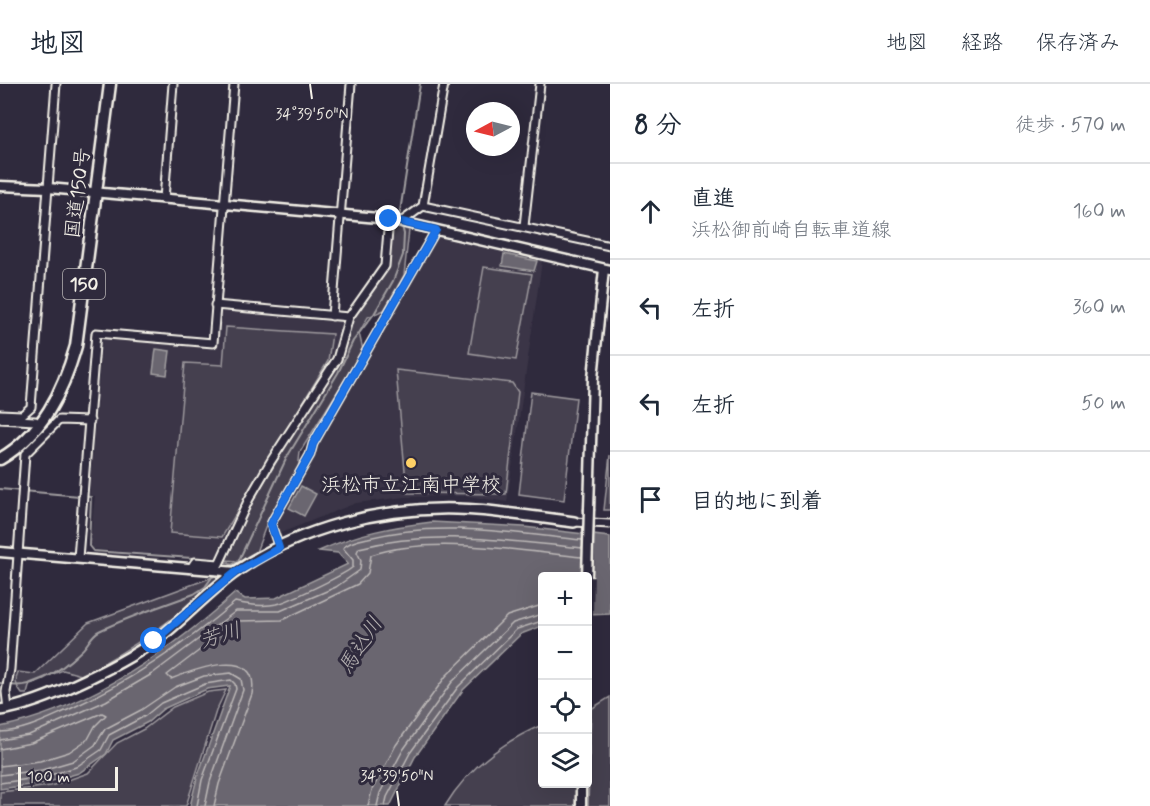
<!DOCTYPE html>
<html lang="ja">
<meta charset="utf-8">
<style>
body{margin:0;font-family:Mynerve,"Klee One",sans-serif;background:#f2f2f3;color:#1f2937}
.controls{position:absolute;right:18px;bottom:18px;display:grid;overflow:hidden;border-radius:6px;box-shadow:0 6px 24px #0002}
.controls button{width:54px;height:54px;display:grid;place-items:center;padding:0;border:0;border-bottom:2px solid #e0e1e3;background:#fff;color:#1f2937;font:30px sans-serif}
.compass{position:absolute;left:466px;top:18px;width:54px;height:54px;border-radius:50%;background:#fff;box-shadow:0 6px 24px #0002;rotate:263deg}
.scale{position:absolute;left:18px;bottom:15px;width:100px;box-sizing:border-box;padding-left:6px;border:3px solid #f4f1e8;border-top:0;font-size:16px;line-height:21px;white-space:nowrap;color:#f4f1e8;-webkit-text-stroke:4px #2f2a3d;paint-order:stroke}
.stop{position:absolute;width:18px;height:18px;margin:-14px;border:4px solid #1a73e8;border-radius:50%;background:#fff}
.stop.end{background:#1a73e8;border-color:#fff;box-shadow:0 2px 6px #0008}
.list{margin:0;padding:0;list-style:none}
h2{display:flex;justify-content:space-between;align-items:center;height:78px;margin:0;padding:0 24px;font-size:26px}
h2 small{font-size:20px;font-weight:400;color:#747a83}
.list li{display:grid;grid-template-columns:39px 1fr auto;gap:18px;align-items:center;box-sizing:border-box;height:96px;padding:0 24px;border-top:2px solid #e0e1e3}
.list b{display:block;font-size:22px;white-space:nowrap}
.list p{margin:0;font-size:20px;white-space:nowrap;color:#747a83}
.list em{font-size:20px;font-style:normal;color:#747a83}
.icon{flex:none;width:33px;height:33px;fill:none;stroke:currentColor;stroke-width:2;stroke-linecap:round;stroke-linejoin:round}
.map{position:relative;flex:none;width:610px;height:722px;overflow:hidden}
header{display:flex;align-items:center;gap:36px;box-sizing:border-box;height:84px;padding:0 30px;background:#fff;border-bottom:2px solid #e0e1e3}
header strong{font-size:28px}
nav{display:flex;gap:33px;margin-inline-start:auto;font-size:21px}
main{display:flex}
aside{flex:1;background:#fff}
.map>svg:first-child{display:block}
.built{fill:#3b3647}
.green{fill:#454050;stroke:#9c989c;stroke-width:1.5}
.water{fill:#6a6670;stroke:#a19ea0;stroke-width:1.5}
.pier{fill:#2f2a3d}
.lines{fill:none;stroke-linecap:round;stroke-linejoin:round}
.shore{stroke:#bdb9b8;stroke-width:1.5}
.stream{stroke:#a19ea0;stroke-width:2}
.minor-casing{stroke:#f4f1e8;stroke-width:11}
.tertiary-casing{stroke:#f4f1e8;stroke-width:13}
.secondary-casing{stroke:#f4f1e8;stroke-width:14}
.trunk-casing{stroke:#f4f1e8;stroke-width:15}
.minor{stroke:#2f2a3d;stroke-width:7}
.tertiary{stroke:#2f2a3d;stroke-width:8}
.secondary{stroke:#2f2a3d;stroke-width:9}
.trunk{stroke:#2f2a3d;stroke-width:10}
.tertiary-bridge-casing{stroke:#f4f1e8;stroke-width:13;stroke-linecap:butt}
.tertiary-bridge{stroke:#2f2a3d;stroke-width:8}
.route{stroke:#1a73e8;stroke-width:8}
.ticks{fill:none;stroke:#f4f1e8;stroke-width:2}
.poi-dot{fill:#ffd166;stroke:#2f2a3d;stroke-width:2}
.labels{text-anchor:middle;stroke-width:6;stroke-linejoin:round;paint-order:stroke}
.shield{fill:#2f2a3d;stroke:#b9b5b5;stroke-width:1.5}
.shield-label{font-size:18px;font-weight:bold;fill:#f4f1e8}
.street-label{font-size:20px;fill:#f4f1e8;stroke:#2f2a3d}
.poi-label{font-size:20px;fill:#f4f1e8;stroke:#2f2a3d}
.water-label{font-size:21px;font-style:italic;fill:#b6b2b2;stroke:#2f2a3d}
.ticks-label{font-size:15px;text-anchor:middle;fill:#f4f1e8;stroke:#2f2a3d;stroke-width:6;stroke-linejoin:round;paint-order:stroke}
</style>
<header>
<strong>地図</strong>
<nav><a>地図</a><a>経路</a><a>保存済み</a></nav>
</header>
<main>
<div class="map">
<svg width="610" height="722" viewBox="0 0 610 722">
<rect width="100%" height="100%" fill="#2f2a3d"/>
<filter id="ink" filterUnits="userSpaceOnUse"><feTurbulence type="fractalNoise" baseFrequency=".0167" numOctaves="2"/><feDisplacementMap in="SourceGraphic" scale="12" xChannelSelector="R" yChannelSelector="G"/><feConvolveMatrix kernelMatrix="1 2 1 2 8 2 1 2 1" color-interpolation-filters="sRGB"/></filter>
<g filter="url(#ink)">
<!-- built -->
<g class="built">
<polygon points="437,153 542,177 507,418 467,412 405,413 356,419 278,450 273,442"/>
<polygon points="218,225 343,236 333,275 288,341 247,412 216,475 93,465 90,460 95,412 89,411 102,253 215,265"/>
</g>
<!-- green -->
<g class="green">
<polygon points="398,143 409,146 404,191 384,226 368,233 359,249 363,266 300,368 298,386 267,439 256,468 238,483 225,478 253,417 296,344 341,277 351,238 388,184 392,145"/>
<polygon points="484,183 532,190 516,276 469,269"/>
<polygon points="226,243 332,250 328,277 222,453 170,449 185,279 223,281"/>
<polygon points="396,286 512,299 518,308 506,410 407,409"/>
<polygon points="531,308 576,314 564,416 519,410"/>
<polygon points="610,371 610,426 604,426"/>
<path d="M 221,490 L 224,494 C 178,531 134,565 81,591 L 63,586 L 30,599 L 27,610 L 22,610 C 16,603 14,596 18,588 L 35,590 L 88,539 Z"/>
<polygon points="226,606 216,627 186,722 0,722 0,708 51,702 88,689 117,659 144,645 173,623 208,608"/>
<polygon points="610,613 610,722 588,722 591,625"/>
<path d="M 542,641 L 542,700 L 576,700 L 575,722 L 445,722 C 468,684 502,658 542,641 Z"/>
</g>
<!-- water -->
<g class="water">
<polygon points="504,170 537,177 534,187 502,182"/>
<polygon points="156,265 170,267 167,291 153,289"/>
<polygon points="301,402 316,410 304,432 289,424"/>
<path d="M 432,438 L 524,443 L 610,453 L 610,530 L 588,531 L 588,493 L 542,493 L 542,542 L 521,550 L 463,606 L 415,673 L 390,722 L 190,722 L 197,694 L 230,602 L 207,605 L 163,625 L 148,638 L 113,656 L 106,670 L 79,689 L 45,699 L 0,705 L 0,643 C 88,625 169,568 235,509 L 245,515 L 276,514 L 348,480 L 338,469 L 319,467 C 358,449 390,443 432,438 Z"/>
</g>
<!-- pier -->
<polygon class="pier" points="584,447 595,448 593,532 588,534 588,493 582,492"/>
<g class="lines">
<!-- shore -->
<g class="shore">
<path d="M 0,648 C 25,647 47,635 70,625 C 131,597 184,561 235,518 C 248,521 263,523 277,520 C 289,517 344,491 353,483 L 353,476 L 343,464 C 349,458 359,456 368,454 C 438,436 512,449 582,456"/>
<path d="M 0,656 L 29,651 L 106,617 L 152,590 L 236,527 L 280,527 L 336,503 L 360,486 L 361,476 L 357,468 L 359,464 C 433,445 507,457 582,464"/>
<polyline points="0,665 31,659 102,629 106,631 95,642 88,655 69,668 40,677 0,682"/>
<polyline points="0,691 42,686 73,677 95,661 105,645 141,626 175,603 204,592 231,589 241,595 243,606 210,698 205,722"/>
<polyline points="0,699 44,693 76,683 101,666 109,651 145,632 161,619 205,600 231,596 235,600 236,605 202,696 197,722"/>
<path d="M 214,722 L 219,700 L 252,610 C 261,560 193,586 171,595 L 167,591 L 238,537 L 282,536 L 358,500 L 368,489 L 371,471 C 430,451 520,467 582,473"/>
<polyline points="368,722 372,706 396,661 446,592 507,532 542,521"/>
<polyline points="377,722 380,709 403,666 452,598 513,539 542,530"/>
<polyline points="385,722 387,713 410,669 458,603 517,545 542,537"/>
</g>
<!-- stream -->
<g class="stream">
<polyline points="399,134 420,0"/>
<polyline points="0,405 91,413 89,462 93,467 235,477"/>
<polyline points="225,484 238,478 287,373 338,289 353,257 374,230 393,197 403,171 404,150 402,142"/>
<path d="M 0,599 C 31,609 59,588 81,567 C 88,561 91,551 99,547 C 130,532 162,522 194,510 L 205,503 L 215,489"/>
</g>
<defs>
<g id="minor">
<polyline points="164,115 173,0"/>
<polyline points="423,122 610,162"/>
<polyline points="401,138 423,122 444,0"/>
<polyline points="524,142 540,0"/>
<polyline points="215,221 349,233 385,182 389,135"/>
<polyline points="332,232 351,0"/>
<polyline points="0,330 22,331 31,323 56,0"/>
<polyline points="0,335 35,337"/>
<polyline points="574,438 610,440"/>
<polyline points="279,464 271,440 274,434 310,371 313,360 436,146"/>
<polyline points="78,474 96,249 213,259 234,0"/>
<polyline points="191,484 195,478 219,480 249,415 271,377 337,275 349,233"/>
<polyline points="8,625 6,608 10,585 25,370 59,336 90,337"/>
</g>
<g id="tertiary">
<polyline points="0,102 48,104 389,135 610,186"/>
<polyline points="589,425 593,294 604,185"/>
<polyline points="0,468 236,488"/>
<polyline points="581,722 581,700"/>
</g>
<path id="secondary" d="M 0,626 C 44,620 129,577 164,550 C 189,530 211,505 237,487 C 299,444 381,423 457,425 C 496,426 535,433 574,438"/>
<path id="trunk" d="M 0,375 C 43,350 63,307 76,262 L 110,0"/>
</defs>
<!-- minor casing -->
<use href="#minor" class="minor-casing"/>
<!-- tertiary casing -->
<use href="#tertiary" class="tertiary-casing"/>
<!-- secondary casing -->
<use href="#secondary" class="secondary-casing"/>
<!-- trunk casing -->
<use href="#trunk" class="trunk-casing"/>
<!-- minor -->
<use href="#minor" class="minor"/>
<!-- tertiary -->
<use href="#tertiary" class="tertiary"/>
<!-- secondary -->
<use href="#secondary" class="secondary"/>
<!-- trunk -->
<use href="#trunk" class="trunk"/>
<defs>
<polyline id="tertiary-bridge" points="587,493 589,425"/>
</defs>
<!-- tertiary-bridge casing -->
<use href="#tertiary-bridge" class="tertiary-bridge-casing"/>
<!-- tertiary-bridge -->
<use href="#tertiary-bridge" class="tertiary-bridge"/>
</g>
</g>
<g class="lines" filter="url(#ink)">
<!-- route -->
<polyline class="route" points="154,557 236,488 279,464 271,440 274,434 310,371 313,360 436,146 389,135"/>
</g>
<!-- ticks -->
<path class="ticks" d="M 310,0 L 312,15M 397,707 L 399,722"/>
<!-- markers -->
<circle class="poi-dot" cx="411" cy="379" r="6"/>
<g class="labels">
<!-- shield labels -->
<rect class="shield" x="63" y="185" width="42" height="30" rx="4.5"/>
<g class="shield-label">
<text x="84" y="206">150</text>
</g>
<!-- street labels -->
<g class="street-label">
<text transform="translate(77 109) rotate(-83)" y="7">国道150号</text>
</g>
<!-- poi labels -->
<g class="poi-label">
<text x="411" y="407">浜松市立江南中学校</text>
</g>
<!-- water labels -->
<g class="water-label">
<text transform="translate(220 551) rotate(-17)" y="7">芳川</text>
<text transform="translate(360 561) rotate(-57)" y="7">馬込川</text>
</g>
</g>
<g class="ticks-label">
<text x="312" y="35">34°39'50"N</text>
<text x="397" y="697">34°39'50"N</text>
</g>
</svg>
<div class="controls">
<button>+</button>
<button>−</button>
<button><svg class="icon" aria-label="locate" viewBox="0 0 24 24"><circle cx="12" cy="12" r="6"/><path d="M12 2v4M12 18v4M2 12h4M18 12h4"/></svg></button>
<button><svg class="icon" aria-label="layers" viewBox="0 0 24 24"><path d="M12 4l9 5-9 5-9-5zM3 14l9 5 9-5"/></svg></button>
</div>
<svg class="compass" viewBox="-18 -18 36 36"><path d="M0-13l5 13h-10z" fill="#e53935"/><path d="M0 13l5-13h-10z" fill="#747a83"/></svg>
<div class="scale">100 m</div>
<div class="stop" style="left:154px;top:557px"></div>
<div class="stop end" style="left:389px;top:135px"></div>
</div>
<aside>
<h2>8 分<small>徒歩 · 570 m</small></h2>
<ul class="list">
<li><svg class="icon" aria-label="ahead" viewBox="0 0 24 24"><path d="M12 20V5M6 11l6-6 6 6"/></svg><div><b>直進</b><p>浜松御前崎自転車道線</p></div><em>160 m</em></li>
<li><svg class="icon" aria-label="left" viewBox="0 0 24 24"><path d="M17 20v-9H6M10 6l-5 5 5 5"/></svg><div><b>左折</b></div><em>360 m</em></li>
<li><svg class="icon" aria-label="left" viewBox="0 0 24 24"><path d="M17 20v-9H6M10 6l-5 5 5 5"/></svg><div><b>左折</b></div><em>50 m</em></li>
<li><svg class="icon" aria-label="arrive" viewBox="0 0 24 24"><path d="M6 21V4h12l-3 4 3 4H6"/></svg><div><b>目的地に到着</b></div></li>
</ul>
</aside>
</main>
